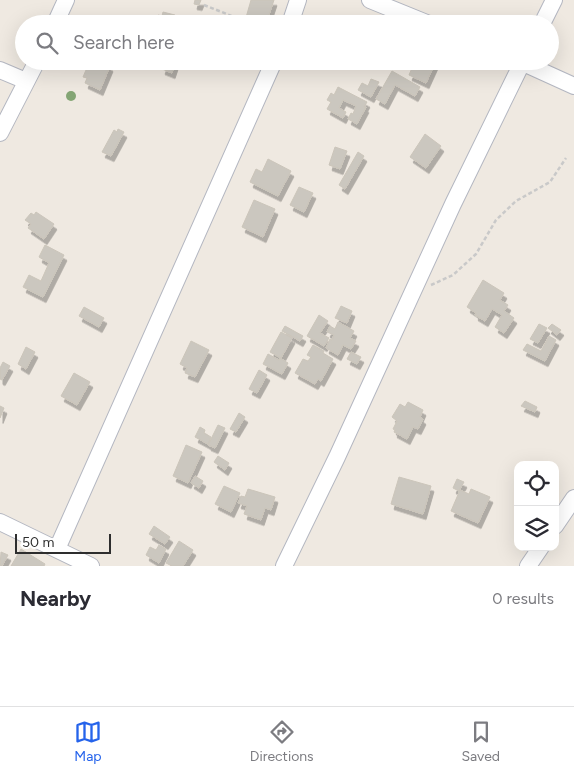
<!DOCTYPE html>
<style>
body{margin:0;font-family:Figtree,sans-serif;background:#f2f2f3;color:#2b2b33}
.controls{position:absolute;right:15px;bottom:15px;display:grid;overflow:hidden;border-radius:10px;box-shadow:0 5px 20px #0002}
.controls button{width:45px;height:45px;display:grid;place-items:center;padding:0;border:0;border-bottom:1px solid #e1e1e2;background:#fff;color:#2b2b33;font:25px sans-serif}
.scale{position:absolute;left:15px;bottom:12px;width:96px;box-sizing:border-box;padding-left:5px;border:2px solid #2e2e2e;border-top:0;font-size:14px;line-height:18px;white-space:nowrap;color:#2e2e2e;-webkit-text-stroke:4px #fff;paint-order:stroke}
.list{margin:0;padding:0;list-style:none}
h2{display:flex;justify-content:space-between;align-items:center;height:65px;margin:0;padding:0 20px;font-size:21px}
h2 small{font-size:16px;font-weight:400;color:#7c7c81}
.icon{flex:none;width:28px;height:28px;fill:none;stroke:currentColor;stroke-width:2;stroke-linecap:round;stroke-linejoin:round}
.map{position:relative;flex:none;width:574px;height:566px;overflow:hidden}
.search{position:absolute;background:#fff;box-shadow:0 5px 20px #0002;left:15px;right:15px;top:15px;height:55px;display:flex;align-items:center;gap:12px;box-sizing:border-box;padding:0 18px;border-radius:28px;color:#7c7c81;font-size:19px}
.sheet{height:140px;background:#fff}
nav{display:flex;justify-content:space-around;align-items:center;box-sizing:border-box;height:70px;border-top:1px solid #e1e1e2;background:#fff;font-size:14px;color:#7c7c81}
nav a{display:grid;justify-items:center;gap:2px}
nav .on{color:#2563eb}
.map>svg:first-child{display:block}
.building{fill:#cbc7bf;stroke:#cbc5ba;filter:url(#shadow)}
.lines{fill:none;stroke-linecap:round;stroke-linejoin:round}
.minor-casing{stroke:#b4b7c1;stroke-width:18}
.path{stroke:#c9c9c9;stroke-width:2.5;stroke-dasharray:4 2.5;stroke-linecap:butt}
.minor{stroke:#fff;stroke-width:16}
.tree{fill:#84a574}
</style>
<div class="map">
<svg width="574" height="566" viewBox="0 0 574 566">
<defs>
<filter id="shadow"><feDropShadow dx="3" dy="5.5" stdDeviation="0" flood-color="#0004"/></filter>
</defs>
<rect width="100%" height="100%" fill="#efe9e1"/>
<!-- building -->
<g class="building">
<polygon points="195,0 201,0 199,5 194,4"/>
<polygon points="251,0 274,0 266,24 255,24 245,21"/>
<polygon points="163,12 175,15 172,24 156,23 158,15 162,16"/>
<polygon points="97,61 100,61 110,66 100,90 85,83 87,78 83,77 89,63 95,66"/>
<polygon points="165,61 176,61 172,73 162,69"/>
<polygon points="411,61 436,61 426,83 409,75 412,68 409,67"/>
<polygon points="392,71 420,87 415,96 395,85 385,104 376,99"/>
<polygon points="371,79 379,82 371,97 358,90 362,83 368,86"/>
<polygon points="338,87 367,102 364,107 366,107 357,124 348,119 351,113 353,114 356,106 343,100 339,108 346,112 343,118 327,109 331,102 327,100 331,93 334,95"/>
<polygon points="118,129 124,132 111,156 102,152 114,130 117,132"/>
<polygon points="425,134 441,146 426,168 410,157"/>
<polygon points="335,147 347,151 340,169 329,165"/>
<polygon points="358,152 364,156 345,189 339,185"/>
<polygon points="268,159 291,171 278,196 250,182 256,169 262,172"/>
<polygon points="299,187 313,193 304,212 290,205"/>
<polygon points="254,200 275,209 263,237 242,227"/>
<polygon points="36,212 54,224 44,239 28,228 31,224 25,220 31,213 34,215"/>
<polygon points="45,245 64,255 43,297 23,287 29,275 41,281 49,263 39,257"/>
<polygon points="483,280 504,293 500,300 508,305 504,311 514,318 504,333 495,327 502,315 492,309 485,321 475,315 476,313 467,307"/>
<polygon points="341,306 352,311 347,323 335,318"/>
<polygon points="84,307 104,318 99,327 79,316"/>
<polygon points="319,315 328,321 320,333 329,338 324,346 307,336"/>
<polygon points="338,322 354,331 350,338 356,341 351,349 343,345 338,355 326,348 330,339 332,340 334,335 327,332 330,326 335,329"/>
<polygon points="539,324 547,328 538,343 530,339"/>
<polygon points="552,324 561,330 557,335 548,328"/>
<polygon points="285,326 303,336 300,341 282,331"/>
<polygon points="281,332 292,338 281,358 270,352"/>
<polygon points="549,336 556,340 545,361 523,350 527,344 541,351"/>
<polygon points="191,341 209,350 195,377 185,373 187,368 180,364"/>
<polygon points="313,345 324,351 323,353 333,359 321,381 318,379 315,384 295,373 303,359 308,361 311,357 307,355"/>
<polygon points="26,347 35,352 26,369 18,364"/>
<polygon points="351,352 361,357 357,364 347,359"/>
<polygon points="268,354 279,360 280,358 288,363 282,374 263,364"/>
<polygon points="3,362 10,366 2,380 0,379 0,368"/>
<polygon points="259,370 267,375 257,393 249,389"/>
<polygon points="74,373 90,382 77,405 61,396"/>
<polygon points="525,401 537,407 535,412 521,406"/>
<polygon points="408,402 423,410 420,417 423,419 418,429 413,427 407,439 394,432 395,430 393,429 397,421 392,417 400,404 405,407"/>
<polygon points="0,406 4,408 0,418"/>
<polygon points="239,413 245,417 236,432 230,429"/>
<polygon points="218,425 225,428 215,448 208,445"/>
<polygon points="200,427 205,430 204,433 211,437 208,444 195,437"/>
<polygon points="186,445 202,452 188,483 173,476"/>
<polygon points="218,456 229,463 225,470 214,462"/>
<polygon points="195,476 203,481 199,488 191,483"/>
<polygon points="399,477 431,486 423,514 391,504"/>
<polygon points="457,479 464,482 459,491 453,488"/>
<polygon points="224,486 240,493 231,512 215,504"/>
<polygon points="248,489 275,497 271,510 265,508 261,520 244,514 247,506 238,503 241,496 245,497"/>
<polygon points="471,489 490,497 478,523 451,511 460,490 469,494"/>
<polygon points="154,526 170,537 165,544 149,534"/>
<polygon points="179,541 193,550 183,566 172,566 166,563"/>
<polygon points="159,545 166,549 159,563 146,555 150,547 156,550"/>
<polygon points="21,549 45,564 44,566 11,566"/>
<polygon points="1,552 8,555 2,566 0,566"/>
</g>
<g class="lines">
<defs>
<g id="minor">
<polyline points="370,0 429,24"/>
<polyline points="55,24 66,0"/>
<polyline points="290,24 298,0"/>
<polyline points="542,24 554,0"/>
<polyline points="519,61 574,86"/>
<polyline points="0,70 26,81"/>
<polyline points="0,133 37,61"/>
<polyline points="0,522 91,566"/>
<polyline points="555,526 574,498"/>
<polyline points="57,549 274,61"/>
<polyline points="284,566 337,457 453,204 523,61"/>
<polyline points="528,566 541,547"/>
</g>
</defs>
<!-- minor casing -->
<use href="#minor" class="minor-casing"/>
<!-- path -->
<g class="path">
<polyline points="204,5 252,24"/>
<polyline points="431,285 453,275 476,254 496,220 516,201 550,182 566,158"/>
</g>
<!-- minor -->
<use href="#minor" class="minor"/>
</g>
<!-- trees -->
<circle class="tree" cx="71" cy="96" r="5"/>
</svg>
<div class="controls">
<button><svg class="icon" aria-label="locate" viewBox="0 0 24 24"><circle cx="12" cy="12" r="6"/><path d="M12 2v4M12 18v4M2 12h4M18 12h4"/></svg></button>
<button><svg class="icon" aria-label="layers" viewBox="0 0 24 24"><path d="M12 4l9 5-9 5-9-5zM3 14l9 5 9-5"/></svg></button>
</div>
<div class="scale">50 m</div>
<div class="search"><svg class="icon" aria-label="search" viewBox="0 0 24 24"><circle cx="10" cy="10" r="6"/><path d="M15 15l6 6"/></svg>Search here</div>
</div>
<section class="sheet">
<h2>Nearby<small>0 results</small></h2>
<ul class="list">
</ul>
</section>
<nav>
<a class="on"><svg class="icon" aria-label="map" viewBox="0 0 24 24"><path d="M3 6l6-2 6 2 6-2v14l-6 2-6-2-6 2zM9 4v14M15 6v14"/></svg>Map</a>
<a><svg class="icon" aria-label="directions" viewBox="0 0 24 24"><path d="M12 3l9 9-9 9-9-9zM9 14v-3h6M13 9l2 2-2 2"/></svg>Directions</a>
<a><svg class="icon" aria-label="saved" viewBox="0 0 24 24"><path d="M7 4h10v16l-5-4-5 4z"/></svg>Saved</a>
</nav>
